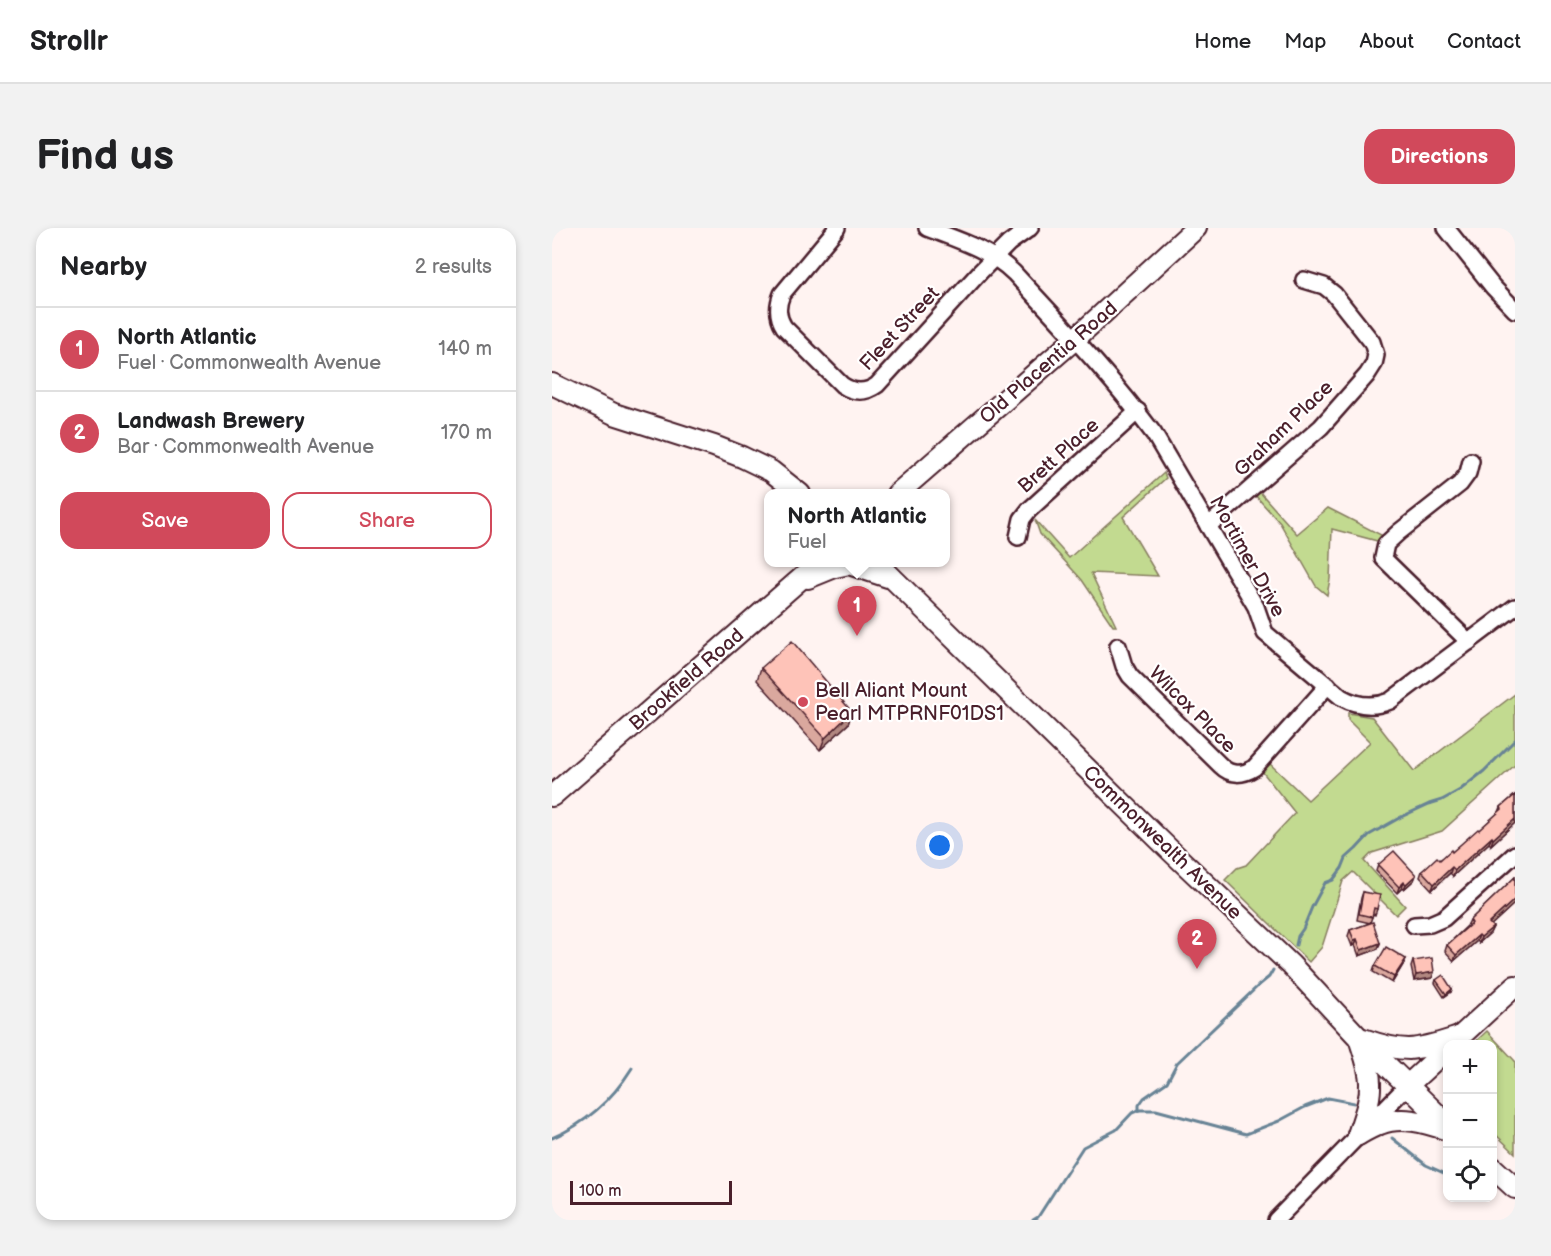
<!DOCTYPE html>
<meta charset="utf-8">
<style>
body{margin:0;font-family:"Balsamiq Sans",sans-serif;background:#f2f2f2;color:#202124}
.controls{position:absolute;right:18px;bottom:18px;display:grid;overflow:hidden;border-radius:12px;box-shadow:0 3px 9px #0003}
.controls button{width:54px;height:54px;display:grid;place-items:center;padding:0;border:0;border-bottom:2px solid #e0e0e0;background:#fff;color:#202124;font:30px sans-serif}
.scale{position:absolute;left:18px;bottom:15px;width:162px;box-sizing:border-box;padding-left:6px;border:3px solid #4a1f2b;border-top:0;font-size:16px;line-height:21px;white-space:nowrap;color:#4a1f2b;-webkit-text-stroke:4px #fff;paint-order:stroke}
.you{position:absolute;left:388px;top:618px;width:21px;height:21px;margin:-15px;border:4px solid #fff;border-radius:50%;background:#1a73e8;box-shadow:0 0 0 9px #1a73e833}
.badge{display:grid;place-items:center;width:39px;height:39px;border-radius:50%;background:#d1495b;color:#fff;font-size:20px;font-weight:700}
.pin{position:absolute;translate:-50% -50px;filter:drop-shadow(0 2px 3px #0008)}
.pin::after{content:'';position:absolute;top:32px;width:21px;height:18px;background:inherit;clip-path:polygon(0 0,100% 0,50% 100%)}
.popup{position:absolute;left:212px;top:261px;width:186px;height:78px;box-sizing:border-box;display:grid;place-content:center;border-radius:12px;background:#fff;filter:drop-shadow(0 2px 4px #0005);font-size:20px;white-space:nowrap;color:#757577}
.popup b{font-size:22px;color:#202124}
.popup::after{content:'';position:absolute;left:50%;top:100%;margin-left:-12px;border:12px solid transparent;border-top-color:#fff}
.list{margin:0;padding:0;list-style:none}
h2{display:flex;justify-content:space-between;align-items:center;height:78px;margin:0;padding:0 24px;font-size:26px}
h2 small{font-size:20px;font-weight:400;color:#757577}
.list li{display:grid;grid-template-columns:39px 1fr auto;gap:18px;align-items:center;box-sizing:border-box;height:84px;padding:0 24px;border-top:2px solid #e0e0e0}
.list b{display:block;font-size:22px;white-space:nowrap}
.list p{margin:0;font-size:20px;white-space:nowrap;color:#757577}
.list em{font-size:20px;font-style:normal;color:#757577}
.actions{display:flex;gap:12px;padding:18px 24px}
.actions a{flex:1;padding:14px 0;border:2px solid #d1495b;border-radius:18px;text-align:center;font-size:21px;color:#d1495b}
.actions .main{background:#d1495b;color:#fff}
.icon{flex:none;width:33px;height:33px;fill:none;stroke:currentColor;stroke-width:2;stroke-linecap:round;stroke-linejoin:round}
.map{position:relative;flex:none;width:963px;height:992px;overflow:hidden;border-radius:18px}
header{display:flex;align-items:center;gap:36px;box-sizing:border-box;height:84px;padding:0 30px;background:#fff;border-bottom:2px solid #e0e0e0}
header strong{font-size:28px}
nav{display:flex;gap:33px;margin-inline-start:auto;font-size:21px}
.intro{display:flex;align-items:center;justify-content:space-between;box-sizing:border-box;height:144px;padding:0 36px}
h1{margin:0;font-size:42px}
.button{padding:15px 27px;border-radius:18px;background:#d1495b;color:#fff;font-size:21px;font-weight:700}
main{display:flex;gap:36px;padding:0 36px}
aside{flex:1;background:#fff;border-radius:18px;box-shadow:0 3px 9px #0003}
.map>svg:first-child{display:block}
.green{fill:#c2da90;stroke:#867c5e;stroke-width:1.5}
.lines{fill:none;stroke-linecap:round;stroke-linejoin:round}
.stream{stroke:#678395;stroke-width:3}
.minor-casing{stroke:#4a1f2b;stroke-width:20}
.major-casing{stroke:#4a1f2b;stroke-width:24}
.minor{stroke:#fff;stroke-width:15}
.major{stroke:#fff;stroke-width:20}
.wall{fill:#daa89e;stroke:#4a1f2b;stroke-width:1.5}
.shaded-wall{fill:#b28881;stroke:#4a1f2b;stroke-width:1.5}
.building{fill:#fec3b8;stroke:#4a1f2b;stroke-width:1.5}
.poi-dot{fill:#d1495b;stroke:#fff;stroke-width:2}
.labels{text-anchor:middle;stroke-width:4.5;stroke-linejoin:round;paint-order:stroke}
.street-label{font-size:20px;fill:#4a1f2b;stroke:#fff}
.poi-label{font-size:20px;fill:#4a1f2b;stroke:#fff;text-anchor:start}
</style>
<header>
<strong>Strollr</strong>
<nav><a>Home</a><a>Map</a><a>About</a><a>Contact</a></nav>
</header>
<div class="intro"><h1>Find us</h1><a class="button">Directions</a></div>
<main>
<aside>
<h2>Nearby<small>2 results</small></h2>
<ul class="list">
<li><span class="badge">1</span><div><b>North Atlantic</b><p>Fuel · Commonwealth Avenue</p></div><em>140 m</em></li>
<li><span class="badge">2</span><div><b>Landwash Brewery</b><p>Bar · Commonwealth Avenue</p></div><em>170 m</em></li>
</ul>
<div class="actions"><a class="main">Save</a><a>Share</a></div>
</aside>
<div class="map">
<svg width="963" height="992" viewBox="0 0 963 992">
<rect width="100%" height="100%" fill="#fff3f1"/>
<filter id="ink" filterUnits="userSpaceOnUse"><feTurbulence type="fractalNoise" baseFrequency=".0167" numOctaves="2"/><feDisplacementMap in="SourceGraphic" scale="12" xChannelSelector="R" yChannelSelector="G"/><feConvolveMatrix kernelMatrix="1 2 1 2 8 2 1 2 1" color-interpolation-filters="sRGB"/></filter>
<g filter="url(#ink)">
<!-- green -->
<g class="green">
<polygon points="612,245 614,250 571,289 606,348 539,345 564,398 561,398 530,352 488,306 483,292 517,330"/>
<polygon points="706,262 745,306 776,280 835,310 833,315 780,301 778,351 775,367 764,358 728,295 702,266"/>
<polygon points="963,466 963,537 890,603 820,625 812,633 853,678 844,687 801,644 791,653 770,719 757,734 673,652 685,640 694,637 743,585 709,542 716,534 756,572 818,514 796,492 796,485 820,489 862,543"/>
<polygon points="935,803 963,833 963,925 941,904 940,816 921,816"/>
</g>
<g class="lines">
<!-- stream -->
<g class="stream">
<polyline points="744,717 746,708 751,701 760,679 773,655 781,652 790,640 794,630 804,621 817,607 849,589 877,576 890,572 908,562 932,543 963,512"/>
<polyline points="587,882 587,877 592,870 615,854 625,835 706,758 717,749 721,742"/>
<path d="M 0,910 C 35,895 60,872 80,840"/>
<polyline points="840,910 874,937 896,947"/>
<polyline points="481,992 486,989 531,919 564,902 580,885 587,882 604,882 694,906 727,893 753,879 776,870 802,875"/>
</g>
<defs>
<g id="minor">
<path d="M 285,0 L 230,66 C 225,78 225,88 232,99 L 290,157 C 302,165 314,165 325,157 L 428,44 L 457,15 L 478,0"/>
<path d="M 375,0 C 406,12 437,21 462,45 C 510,97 560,149 602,206 L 704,379 L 713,405 L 789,469 C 805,478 821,480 838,473 L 963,379"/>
<polyline points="894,0 941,59 963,82"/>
<polyline points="656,298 769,199 815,147 822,136 824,127 820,114 782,66 772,58 752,52"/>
<polyline points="466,309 470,291 477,282 586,183"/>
<polyline points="917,414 831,330 834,316 847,304 908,256 916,245 919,233"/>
<path d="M 566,418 L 572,438 L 578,448 L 669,538 C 679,548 691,547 702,540 L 776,457"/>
<polyline points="862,697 878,696 892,690 963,626"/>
<polyline points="724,992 856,857"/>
</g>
<g id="major">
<polyline points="0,156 62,186 162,218 190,229 219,243 248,266"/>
<polyline points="345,266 523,111 644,0"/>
<polyline points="324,334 620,624 739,737 807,810 896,897"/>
<polyline points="256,350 283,339 297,336 336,349"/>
<polyline points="0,568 268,334"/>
<path d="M 811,811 C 825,816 841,821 857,821 C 874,820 891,814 907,809"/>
<polyline points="900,816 963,758"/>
<polyline points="856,857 896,820"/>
<path d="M 806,907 C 811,890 819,873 818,855 C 818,841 812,826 808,813"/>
<path d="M 806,907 C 813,903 820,899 828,896 C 850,887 874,895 896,902"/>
<polyline points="940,939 963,960"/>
</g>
</defs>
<!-- minor casing -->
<use href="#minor" class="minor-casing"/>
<!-- major casing -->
<use href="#major" class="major-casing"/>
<!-- minor -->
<use href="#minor" class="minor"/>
<!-- major -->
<use href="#major" class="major"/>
</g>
<!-- wall -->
<g class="wall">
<polygon points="209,440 300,484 296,496 268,522 205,452"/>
<polygon points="963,567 963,595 939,617 937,615 901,648 898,645 880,662 868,649 870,643 900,624 927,602 947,584 949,579"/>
<polygon points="826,637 864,647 862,652 852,661 850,660 845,665 824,643"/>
<polygon points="963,649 963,675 939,697 941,699 938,705 927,715 925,713 902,733 893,723 895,717 915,698 918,692"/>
<polygon points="811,664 825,681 823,687 821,686 818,695 828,715 826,721 807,728 803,717 800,718 796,708 798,702 818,695 805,692 809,670"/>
<polygon points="854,731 851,737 840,755 821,744 823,738"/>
<polygon points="861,733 882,744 880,750 862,753 859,739"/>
<polygon points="884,752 900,761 899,764 892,769 883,755"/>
</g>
<!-- shaded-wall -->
<g class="shaded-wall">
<polygon points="300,484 296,496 268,522 273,510"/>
<polygon points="963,591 963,595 939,617 941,611"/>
<polygon points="940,609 937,615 901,648 903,642"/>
<polygon points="900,639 898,645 880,662 882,656"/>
<polygon points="864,647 862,652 852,661 854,656"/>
<polygon points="852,654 850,660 845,665 847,659"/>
<polygon points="963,671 963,675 935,701 937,695"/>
<polygon points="941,699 938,705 927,715 929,709"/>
<polygon points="927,707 925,713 902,733 904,727"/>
<polygon points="805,711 803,717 800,718 802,712"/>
<polygon points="828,715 826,721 807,728 809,722"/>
<polygon points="854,731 851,737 840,755 842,749"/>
<polygon points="882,744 880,750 862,753 864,747"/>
<polygon points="900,761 899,764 892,769 894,766"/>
</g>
<!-- building -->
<g class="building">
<polygon points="240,413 300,484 273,510 209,440"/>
<polygon points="963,567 963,591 941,611 940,609 903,642 900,639 882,656 870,643 885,629 888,632 899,622 900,624 926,601 927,602 950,581 949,579"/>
<polygon points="842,623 864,647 854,656 852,654 847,659 826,637"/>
<polygon points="963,649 963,671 937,695 941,699 929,709 927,707 904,727 895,717 920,695 918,692"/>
<polygon points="811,664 828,667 825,681 822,680 820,689 807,686"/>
<polygon points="821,694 828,715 809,722 805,711 802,712 798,702"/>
<polygon points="834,719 854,731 842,749 823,738"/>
<polygon points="880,730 882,744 864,747 861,733"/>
<polygon points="891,747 900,761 894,766 884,752"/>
</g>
</g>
<!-- markers -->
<circle class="poi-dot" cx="251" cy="474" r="6"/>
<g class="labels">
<!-- street labels -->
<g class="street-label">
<text transform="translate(347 100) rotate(-47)" y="7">Fleet Street</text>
<text transform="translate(496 134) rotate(-41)" y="7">Old Placentia Road</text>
<text transform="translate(731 200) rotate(-44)" y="7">Graham Place</text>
<text transform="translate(506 227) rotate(-42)" y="7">Brett Place</text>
<text transform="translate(696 328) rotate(61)" y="7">Mortimer Drive</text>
<text transform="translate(134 451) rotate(-41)" y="7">Brookfield Road</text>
<text transform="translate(641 481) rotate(45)" y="7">Wilcox Place</text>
<text transform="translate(611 614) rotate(44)" y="7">Commonwealth Avenue</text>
</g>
<!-- poi labels -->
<g class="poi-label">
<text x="263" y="469">Bell Aliant Mount<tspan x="263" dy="23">Pearl MTPRNF01DS1</tspan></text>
</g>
</g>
</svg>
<div class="controls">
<button>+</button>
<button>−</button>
<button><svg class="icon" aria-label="locate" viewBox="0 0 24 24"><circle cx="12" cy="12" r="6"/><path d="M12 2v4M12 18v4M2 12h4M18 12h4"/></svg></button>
</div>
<div class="scale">100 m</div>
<div class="you"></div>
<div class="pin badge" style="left:305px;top:408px">1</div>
<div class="popup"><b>North Atlantic</b>Fuel</div>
<div class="pin badge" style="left:645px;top:741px">2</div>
</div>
</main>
